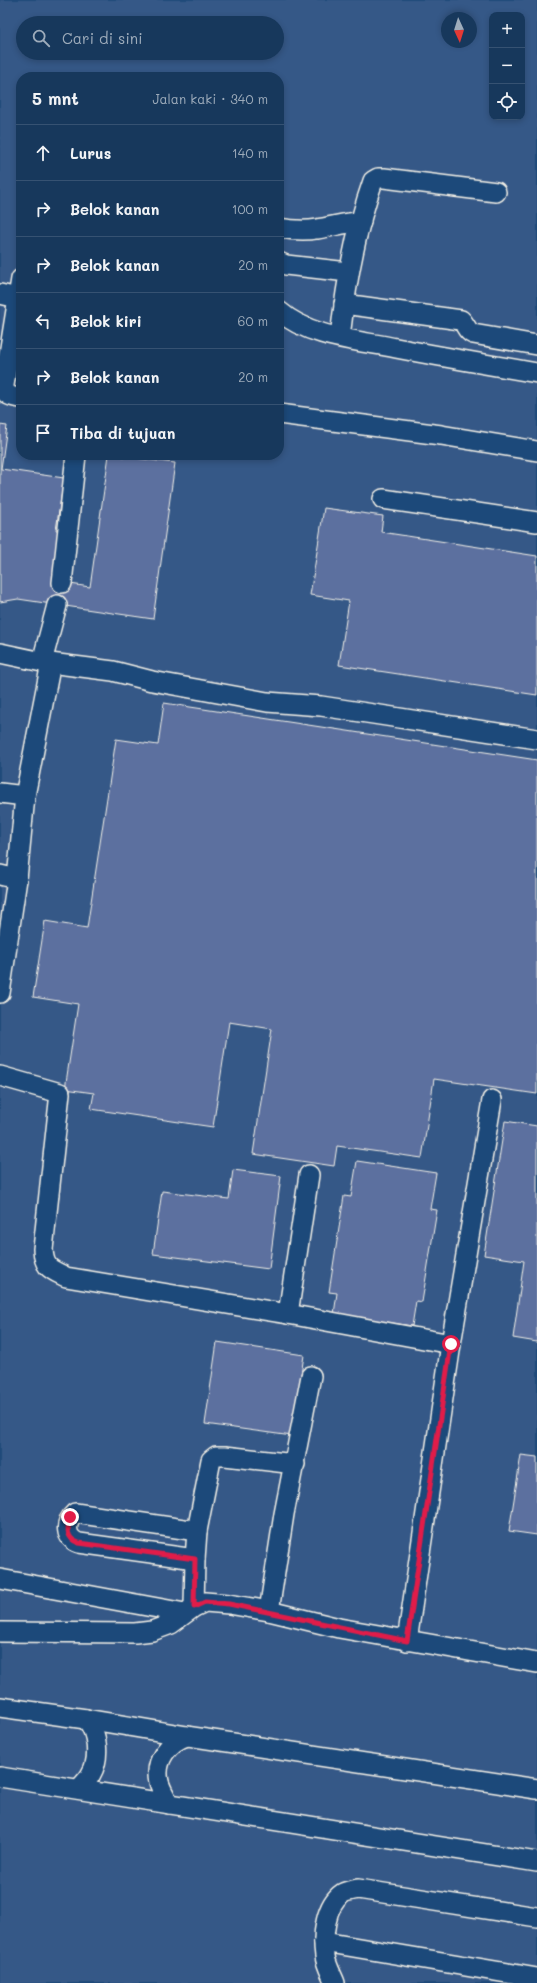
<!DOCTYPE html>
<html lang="id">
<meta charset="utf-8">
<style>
body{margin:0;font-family:Mali,sans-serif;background:#203f62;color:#f1f3f6}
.controls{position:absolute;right:12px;top:12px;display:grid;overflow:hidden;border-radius:8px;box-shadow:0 2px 6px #0003}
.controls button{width:36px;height:36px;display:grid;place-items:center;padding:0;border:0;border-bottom:1px solid #365272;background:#17385c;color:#f1f3f6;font:20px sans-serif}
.compass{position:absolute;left:441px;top:12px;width:36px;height:36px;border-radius:50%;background:#17385c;box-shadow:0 2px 6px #0003;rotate:176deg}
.stop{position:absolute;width:12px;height:12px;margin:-9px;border:3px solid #e11d48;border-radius:50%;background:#fff}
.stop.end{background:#e11d48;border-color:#fff;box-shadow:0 1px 4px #0008}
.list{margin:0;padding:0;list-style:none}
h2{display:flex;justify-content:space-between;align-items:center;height:52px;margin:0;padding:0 16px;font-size:17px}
h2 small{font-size:13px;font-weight:400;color:#9eacbb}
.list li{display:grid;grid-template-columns:26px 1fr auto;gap:12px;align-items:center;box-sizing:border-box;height:56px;padding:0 16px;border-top:1px solid #365272}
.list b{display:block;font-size:15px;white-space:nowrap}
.list em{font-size:13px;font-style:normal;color:#9eacbb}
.icon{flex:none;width:22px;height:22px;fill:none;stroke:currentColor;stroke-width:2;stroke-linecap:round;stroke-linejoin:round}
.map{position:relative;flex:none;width:537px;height:1983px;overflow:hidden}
.search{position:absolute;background:#17385c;box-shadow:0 2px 6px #0003;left:16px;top:16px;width:268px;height:44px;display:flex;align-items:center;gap:10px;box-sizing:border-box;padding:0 14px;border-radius:22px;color:#9eacbb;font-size:15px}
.panel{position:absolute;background:#17385c;box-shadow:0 2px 6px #0003;left:16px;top:72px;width:268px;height:388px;border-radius:16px}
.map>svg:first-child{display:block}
.built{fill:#355887;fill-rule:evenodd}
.building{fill:#5c709f;stroke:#f4f1e8}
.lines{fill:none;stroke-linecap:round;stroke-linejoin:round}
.minor-casing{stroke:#f4f1e8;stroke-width:22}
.minor{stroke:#1f4a7a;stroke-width:19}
.route{stroke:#e11d48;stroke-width:5}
</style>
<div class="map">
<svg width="537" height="1983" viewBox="0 0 537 1983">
<rect width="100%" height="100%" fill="#1f4a7a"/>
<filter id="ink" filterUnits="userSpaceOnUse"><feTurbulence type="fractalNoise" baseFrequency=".025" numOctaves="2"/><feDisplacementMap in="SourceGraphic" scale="8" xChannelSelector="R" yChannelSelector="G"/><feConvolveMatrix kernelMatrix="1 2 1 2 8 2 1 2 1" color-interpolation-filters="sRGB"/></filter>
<g filter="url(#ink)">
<!-- built -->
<path class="built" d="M 0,0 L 537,0 L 537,1983 L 0,1983 ZM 492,15 L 522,15 L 522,117 L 492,117 ZM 447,18 L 471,18 L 471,42 L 447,42 ZM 23,23 L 277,23 L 277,53 L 23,53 ZM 21,77 L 279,77 L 279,455 L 21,455 Z"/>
<!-- building -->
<g class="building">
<polygon points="0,425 7,426 1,469 64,478 56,530 64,531 57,582 90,587 109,455 175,463 153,619 18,599 0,602"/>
<polygon points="324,508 383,516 381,532 537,556 537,695 339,665 349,601 310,595"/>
<polygon points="164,703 537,760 537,1094 434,1079 422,1158 337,1146 334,1166 253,1154 272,1029 229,1022 213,1127 91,1109 94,1093 65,1089 78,1004 33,997 45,921 87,928 116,739 158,745"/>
<polygon points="505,1121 537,1126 537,1342 513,1338 524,1261 484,1255"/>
<polygon points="357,1161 436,1173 430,1209 437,1210 422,1302 416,1301 412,1326 334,1314 337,1293 329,1292 344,1196 351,1197"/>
<polygon points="233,1170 281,1176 269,1269 153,1254 162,1191 229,1199"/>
<polygon points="217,1342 304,1355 292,1436 205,1424"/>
<polygon points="521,1455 537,1457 537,1535 509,1531"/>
</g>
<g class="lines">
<defs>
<g id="minor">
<path d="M 279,228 C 291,230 305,231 317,229 C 332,227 346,222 361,222"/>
<polyline points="279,262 286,265 348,272"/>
<path d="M 21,279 L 4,385 C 4,396 12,397 21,398"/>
<polyline points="0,294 18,298"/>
<path d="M 344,304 L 461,320 C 466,324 466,331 473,334 L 537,345"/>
<path d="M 279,311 C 310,338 357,340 396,348 C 443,357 490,365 537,373"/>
<path d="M 340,337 C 346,284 355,231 373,181 L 378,178 L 384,178 L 496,192"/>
<polyline points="279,414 441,435 537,451"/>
<polyline points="383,499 537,522"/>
<polyline points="62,583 76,455"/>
<polyline points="0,653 42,662 113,671 152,681 267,702 321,706 537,739"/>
<polyline points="42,662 57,605"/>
<polyline points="0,793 25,796"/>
<polyline points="0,875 17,879"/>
<polyline points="0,993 17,879 25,796 51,663"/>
<path d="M 0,1076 L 60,1093 L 43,1249 C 44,1268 50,1269 66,1277 L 288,1314 L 451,1344"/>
<polyline points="288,1314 309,1175"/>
<path d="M 195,1559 L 79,1543 C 65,1538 64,1523 75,1513 L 197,1531"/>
<polyline points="0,1579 185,1613"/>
<polyline points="194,1607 195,1559 197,1531 211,1460 216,1456 225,1456 295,1464"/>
<polyline points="269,1611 284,1514 311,1376"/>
<polyline points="0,1632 135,1633 152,1631 171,1624 194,1607 205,1602 229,1604 269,1611 339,1628 537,1663"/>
<polyline points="407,1641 451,1344 492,1100"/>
<polyline points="0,1707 86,1719 187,1736 537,1789"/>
<polyline points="0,1777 537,1862"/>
<path d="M 79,1789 C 83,1784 88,1780 91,1774 C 100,1759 98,1732 86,1719"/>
<path d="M 169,1804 C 166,1797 161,1790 159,1782 C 154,1761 168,1742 187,1736"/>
<polyline points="324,1942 537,1978"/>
<path d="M 335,1983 C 332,1975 326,1965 325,1956 C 322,1936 325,1905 343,1893 C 347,1891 354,1890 358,1889 L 537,1917"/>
</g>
</defs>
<!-- minor casing -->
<use href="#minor" class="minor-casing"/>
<!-- minor -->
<use href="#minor" class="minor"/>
</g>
</g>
<g class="lines" filter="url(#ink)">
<!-- route -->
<path class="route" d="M 70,1517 C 67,1529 66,1539 79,1543 L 195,1559 L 194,1607 L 205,1602 L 229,1604 L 407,1641 L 451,1344"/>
</g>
</svg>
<div class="controls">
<button>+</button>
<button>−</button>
<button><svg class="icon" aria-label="locate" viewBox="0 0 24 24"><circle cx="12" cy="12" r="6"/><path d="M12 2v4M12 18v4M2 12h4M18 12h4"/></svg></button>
</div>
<svg class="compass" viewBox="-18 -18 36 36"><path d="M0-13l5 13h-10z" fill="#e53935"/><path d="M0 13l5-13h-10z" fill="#9eacbb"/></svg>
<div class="stop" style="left:451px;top:1344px"></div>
<div class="stop end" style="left:70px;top:1517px"></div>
<div class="search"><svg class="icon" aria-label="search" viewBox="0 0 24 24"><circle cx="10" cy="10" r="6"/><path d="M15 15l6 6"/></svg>Cari di sini</div>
<section class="panel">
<h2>5 mnt<small>Jalan kaki · 340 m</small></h2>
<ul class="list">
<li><svg class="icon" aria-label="ahead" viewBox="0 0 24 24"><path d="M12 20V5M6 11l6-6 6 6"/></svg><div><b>Lurus</b></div><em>140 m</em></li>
<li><svg class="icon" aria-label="right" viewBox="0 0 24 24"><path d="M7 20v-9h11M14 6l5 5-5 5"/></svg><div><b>Belok kanan</b></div><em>100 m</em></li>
<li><svg class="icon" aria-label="right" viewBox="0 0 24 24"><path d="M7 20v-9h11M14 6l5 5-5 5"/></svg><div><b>Belok kanan</b></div><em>20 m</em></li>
<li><svg class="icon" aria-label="left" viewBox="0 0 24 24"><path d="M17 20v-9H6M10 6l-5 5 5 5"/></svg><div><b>Belok kiri</b></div><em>60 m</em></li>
<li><svg class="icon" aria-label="right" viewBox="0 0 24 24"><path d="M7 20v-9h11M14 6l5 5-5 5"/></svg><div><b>Belok kanan</b></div><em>20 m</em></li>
<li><svg class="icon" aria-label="arrive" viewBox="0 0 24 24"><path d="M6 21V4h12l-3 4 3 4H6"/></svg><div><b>Tiba di tujuan</b></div></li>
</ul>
</section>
</div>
